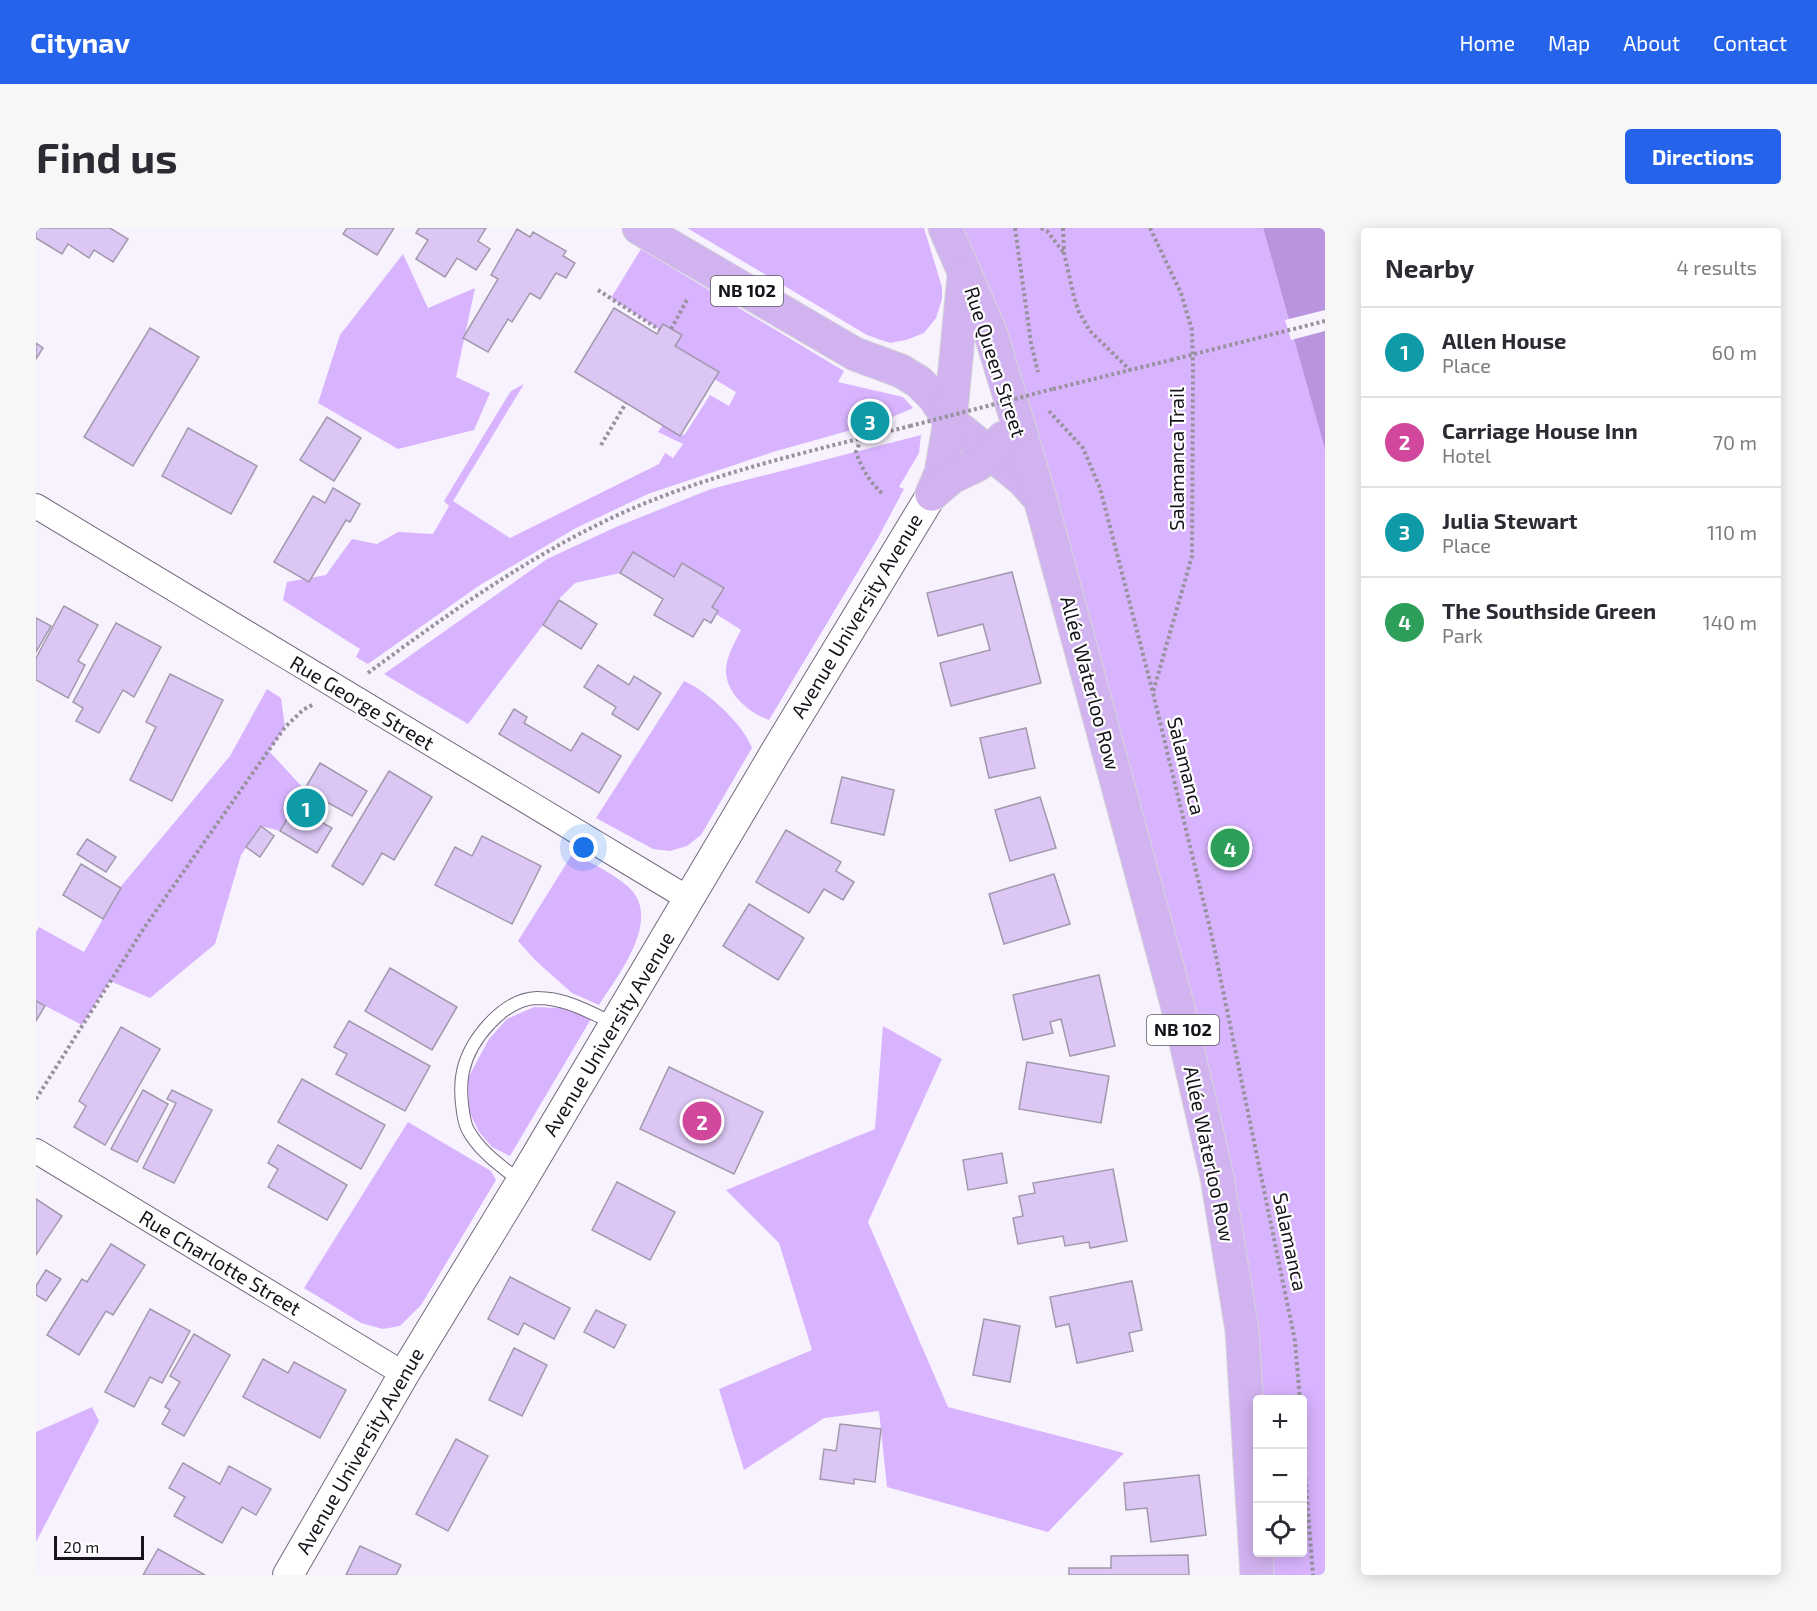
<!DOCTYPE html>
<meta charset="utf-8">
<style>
body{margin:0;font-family:"Exo 2",sans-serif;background:#f7f7f7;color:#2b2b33}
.controls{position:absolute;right:18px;bottom:18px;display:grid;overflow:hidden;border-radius:6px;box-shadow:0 3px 15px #0003}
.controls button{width:54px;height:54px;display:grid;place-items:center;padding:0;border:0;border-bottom:2px solid #e1e1e2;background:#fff;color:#2b2b33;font:30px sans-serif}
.scale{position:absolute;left:18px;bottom:15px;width:90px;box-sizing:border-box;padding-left:6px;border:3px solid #16131a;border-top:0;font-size:16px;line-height:21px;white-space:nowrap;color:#16131a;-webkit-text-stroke:4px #fff;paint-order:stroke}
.you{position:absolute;left:548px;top:620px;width:21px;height:21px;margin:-15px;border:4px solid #fff;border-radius:50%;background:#1a73e8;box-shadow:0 0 0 9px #1a73e833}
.badge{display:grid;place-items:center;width:39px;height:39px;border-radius:50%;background:#2563eb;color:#fff;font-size:20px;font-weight:700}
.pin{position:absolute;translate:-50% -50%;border:3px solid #fff;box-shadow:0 2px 6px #0006}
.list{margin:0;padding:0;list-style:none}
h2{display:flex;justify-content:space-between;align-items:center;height:78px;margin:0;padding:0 24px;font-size:26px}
h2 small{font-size:20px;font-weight:400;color:#7c7c81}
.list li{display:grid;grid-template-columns:39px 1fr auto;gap:18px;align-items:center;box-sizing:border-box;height:90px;padding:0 24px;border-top:2px solid #e1e1e2}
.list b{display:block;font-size:22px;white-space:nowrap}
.list p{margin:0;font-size:20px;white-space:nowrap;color:#7c7c81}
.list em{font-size:20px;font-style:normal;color:#7c7c81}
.icon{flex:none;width:33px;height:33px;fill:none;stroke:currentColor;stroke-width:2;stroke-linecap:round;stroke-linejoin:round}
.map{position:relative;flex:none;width:1289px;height:1347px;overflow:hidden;border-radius:6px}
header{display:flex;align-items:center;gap:36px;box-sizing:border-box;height:84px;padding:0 30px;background:#2563eb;color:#fff}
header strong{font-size:28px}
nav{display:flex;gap:33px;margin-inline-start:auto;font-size:21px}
.intro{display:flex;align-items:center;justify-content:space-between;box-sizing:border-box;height:144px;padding:0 36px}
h1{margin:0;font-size:42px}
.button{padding:15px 27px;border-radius:6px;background:#2563eb;color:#fff;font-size:21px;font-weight:700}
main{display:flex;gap:36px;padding:0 36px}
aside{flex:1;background:#fff;border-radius:6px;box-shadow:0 3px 15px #0003}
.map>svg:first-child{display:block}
.green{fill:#d8b4fe;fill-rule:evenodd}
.water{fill:#b995de}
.pier{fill:#f8f2ff}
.building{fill:#dcc7f4;stroke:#a299ad;stroke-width:1.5}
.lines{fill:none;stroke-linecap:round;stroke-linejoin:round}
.service-casing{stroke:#736a7d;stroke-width:14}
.minor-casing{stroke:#736a7d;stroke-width:26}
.tertiary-casing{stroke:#736a7d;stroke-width:32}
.primary-casing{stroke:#d5d5d6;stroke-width:35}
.path{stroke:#97929d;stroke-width:4;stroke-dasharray:3 3;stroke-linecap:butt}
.service{stroke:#fff;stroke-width:12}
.minor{stroke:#fff;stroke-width:24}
.tertiary{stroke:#fff;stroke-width:30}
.primary{stroke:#d1b3f0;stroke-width:33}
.path-bridge{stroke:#97929d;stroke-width:4;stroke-dasharray:3 3;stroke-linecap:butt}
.labels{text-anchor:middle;stroke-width:4.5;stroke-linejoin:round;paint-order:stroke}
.shield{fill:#fff;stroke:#5c5a5f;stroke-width:1.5}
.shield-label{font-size:18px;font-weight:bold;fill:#16131a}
.street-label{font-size:20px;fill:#16131a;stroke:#fff}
</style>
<header>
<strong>Citynav</strong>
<nav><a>Home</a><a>Map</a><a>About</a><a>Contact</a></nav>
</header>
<div class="intro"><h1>Find us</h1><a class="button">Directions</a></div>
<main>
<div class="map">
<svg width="1289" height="1347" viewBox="0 0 1289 1347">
<rect width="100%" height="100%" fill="#f8f2ff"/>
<!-- green -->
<g class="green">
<polygon points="651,0 888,0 906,59 906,71 900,90 888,105 870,112 854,115 831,107"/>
<path d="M 909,0 L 1227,0 L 1258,111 L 1289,103 L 1289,1347 L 1221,1347 L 1206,1102 L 1141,776 ZM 1222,1172 L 1266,1172 L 1266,1324 L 1222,1324 Z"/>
<polygon points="605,21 808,143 802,154 867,169 877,180 847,193 737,224 612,266 540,300 444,357 332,436 320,429 324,421 247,372 251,354 290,347 316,311 341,316 362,304 397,306 413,278 408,273 468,174 475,163 488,156 417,273 474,310 623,236 629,225 637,230 647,216 622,204 627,197 644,208 649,206 674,167 693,178 700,164 678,151 683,144 639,118 645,107 627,96 624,102 575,70"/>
<polygon points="367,26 392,80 439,60 420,149 454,165 438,202 362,221 282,175 304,107"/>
<path d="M 885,207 L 883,225 L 863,259 L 868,261 L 842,310 L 733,492 C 713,485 689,465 690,441 C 691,427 699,414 705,402 L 680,386 L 682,383 L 676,379 L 688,360 L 638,349 L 597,324 L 584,345 L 539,355 L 523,371 L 507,397 L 432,496 L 348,446 L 511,331 L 580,299 L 675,261 Z"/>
<path d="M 648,453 C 671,463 707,496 716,520 L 665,607 L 651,618 L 634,623 L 617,621 L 560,590 Z"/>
<polygon points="231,461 245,470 249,499 233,523 268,561 244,603 225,598 205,627 179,716 114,770 74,753 46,797 0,773 0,704 3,699 48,724 86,657 194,528"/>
<path d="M 537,625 C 554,635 586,649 598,665 C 622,698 580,750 563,777 L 536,765 L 499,732 L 482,713 Z"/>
<polygon points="498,779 526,780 555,791 474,928 456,919 443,904 433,883 432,850 453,811 471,791"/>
<polygon points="847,798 906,831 832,994 912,1179 1088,1225 1012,1304 851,1259 843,1183 788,1190 708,1242 683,1161 776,1122 743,1015 690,962 839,901"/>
<polygon points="372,894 455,943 460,952 385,1077 364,1098 347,1101 325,1095 268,1060"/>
<polygon points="56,1179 63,1193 0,1314 0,1204"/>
</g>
<!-- water -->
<polygon class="water" points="1227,0 1289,0 1289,221"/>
<!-- pier -->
<polygon class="pier" points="1289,82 1289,103 1255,112 1249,92"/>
<!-- building -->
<g class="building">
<polygon points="0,0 74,0 92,11 77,34 58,22 53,30 32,16 26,26 0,10"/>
<polygon points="311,0 358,0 341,27 307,6"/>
<polygon points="383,0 450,0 442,13 454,21 440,42 421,30 409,49 380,31 392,12 380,5"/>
<polygon points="481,1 494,9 497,4 530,23 527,28 539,35 530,50 520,45 504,71 494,65 476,94 472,91 452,124 427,110 462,51 455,47"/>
<polygon points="578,80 621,106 627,96 646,107 639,118 683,144 644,208 539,144"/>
<polygon points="114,100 163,129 97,238 48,209"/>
<polygon points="0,115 7,120 0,131"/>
<polygon points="291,189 325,210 298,253 264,232"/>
<polygon points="152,200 221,238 195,286 126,248"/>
<polygon points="297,260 324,276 314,294 310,292 273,354 238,334 277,268 289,275"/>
<polygon points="597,324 638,349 646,335 688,360 676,379 682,383 675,395 668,391 657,409 618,387 627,371 584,345"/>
<polygon points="976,344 1005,455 915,478 904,435 954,422 947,396 902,408 891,365"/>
<polygon points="523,372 561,396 545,421 507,397"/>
<polygon points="28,378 62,397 42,433 49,437 32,470 0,452 0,430"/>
<polygon points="0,390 15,398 0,424"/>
<polygon points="80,395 125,419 98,469 87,462 63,505 40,493 47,480 37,474"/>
<polygon points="562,437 593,457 598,448 625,465 602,502 576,486 580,479 548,459"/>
<polygon points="134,446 187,472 136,573 94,552 120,499 110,494"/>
<polygon points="478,481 491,489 488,495 535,523 546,505 585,528 563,565 463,506"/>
<polygon points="990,500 999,540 953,550 944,510"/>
<polygon points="284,535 331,563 316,588 289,573 278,590 296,600 281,625 244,603"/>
<polygon points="353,543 396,569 358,632 346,625 327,657 296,638"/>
<polygon points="806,549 858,562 848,607 795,595"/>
<polygon points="1004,569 1020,620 974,633 959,582"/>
<polygon points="225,598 238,608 224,629 210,619"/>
<polygon points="750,602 805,634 800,643 818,654 807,672 788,661 773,685 720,654"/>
<polygon points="446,608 505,638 476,696 399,657 419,619 436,628"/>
<polygon points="51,611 80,629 70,644 41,626"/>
<polygon points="45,636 85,660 67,691 27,667"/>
<polygon points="1018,646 1034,696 968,716 953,666"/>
<polygon points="713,676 768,710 742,752 687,718"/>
<polygon points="354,740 421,779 396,822 329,783"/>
<polygon points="1063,747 1079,818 1034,828 1025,791 1014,794 1017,805 987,812 977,767"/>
<polygon points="0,773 9,778 0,793"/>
<polygon points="313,793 394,838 369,883 300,846 311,826 298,819"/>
<polygon points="85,799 124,821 69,917 38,899 50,878 43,873"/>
<polygon points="991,834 1073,848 1065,895 983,881"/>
<polygon points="633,839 727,884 698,946 604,901"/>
<polygon points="266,851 349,897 325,941 242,894"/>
<polygon points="107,862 132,876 101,934 75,921"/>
<polygon points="136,862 176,882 138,955 107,940 140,875 131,871"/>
<polygon points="242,917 311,957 291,992 232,959 242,941 232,935"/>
<polygon points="966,925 971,955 932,962 927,932"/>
<polygon points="1077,941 1091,1013 1054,1020 1053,1014 1029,1018 1027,1008 982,1016 977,990 987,988 983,968 999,965 997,955"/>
<polygon points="581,954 639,984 614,1032 556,1002"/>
<polygon points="0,971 26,988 0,1027"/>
<polygon points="75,1016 109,1037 77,1087 70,1083 43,1127 11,1107 46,1051 51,1054"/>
<polygon points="10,1042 25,1051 10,1073 0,1067 0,1058"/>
<polygon points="474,1049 534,1080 518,1111 488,1095 482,1107 452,1091"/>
<polygon points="1096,1053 1106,1102 1093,1105 1097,1123 1041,1135 1033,1096 1020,1099 1014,1069"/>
<polygon points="114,1081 154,1103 126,1155 114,1149 98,1179 69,1164"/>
<polygon points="560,1082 590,1097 578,1120 548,1104"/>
<polygon points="948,1091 984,1098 974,1154 937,1147"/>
<polygon points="158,1106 194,1127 148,1208 126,1196 134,1182 129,1179 144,1154 134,1148"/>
<polygon points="478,1120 511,1137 486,1188 453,1172"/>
<polygon points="227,1131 252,1145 258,1134 310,1162 284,1210 207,1169"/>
<polygon points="804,1196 845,1201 839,1254 818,1251 818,1256 784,1251 788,1221 800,1223"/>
<polygon points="420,1211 452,1228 412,1303 380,1286"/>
<polygon points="147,1235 184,1256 193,1238 235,1261 220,1287 206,1279 186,1315 138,1288 149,1269 133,1260"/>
<polygon points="1163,1247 1170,1307 1115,1314 1111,1280 1090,1282 1088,1255"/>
<polygon points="324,1318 365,1337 360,1347 310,1347"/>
<polygon points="122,1321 169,1347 107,1347"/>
<polygon points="1152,1327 1153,1347 1033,1347 1033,1340 1075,1340 1075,1328"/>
</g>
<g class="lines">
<defs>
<path id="service" d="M 484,953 C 466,939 443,923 432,902 C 429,897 428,890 427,884 C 425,871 424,857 427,843 C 434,812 467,771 501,770 C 530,770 553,784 579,796"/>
<g id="minor">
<polyline points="0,278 653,671"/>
<polyline points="0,923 368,1146"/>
</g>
<polyline id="tertiary" points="252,1347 368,1146 485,954 739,525 896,266"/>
<g id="primary">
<polyline points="603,0 819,126 865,143 883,154 898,169 914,193 987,252 1002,269"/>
<polyline points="909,0 954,104 973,166 1008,285 1141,776 1181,949 1206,1102 1221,1347"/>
<polyline points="896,266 905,245 914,193 928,48"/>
<polyline points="896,266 916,249 941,237 955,226 967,210"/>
</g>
</defs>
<!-- service casing -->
<use href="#service" class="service-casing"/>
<!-- minor casing -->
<use href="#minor" class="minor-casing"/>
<!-- tertiary casing -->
<use href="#tertiary" class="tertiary-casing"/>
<!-- primary casing -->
<use href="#primary" class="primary-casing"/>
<!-- path -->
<g class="path">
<polyline points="979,0 995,115 1002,144"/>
<polyline points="1005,0 1011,3 1028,25"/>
<polyline points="1027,0 1028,25 1038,69 1043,84 1054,103 1094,142"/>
<polyline points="1114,0 1145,65 1156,102 1157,138 1156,328 1117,464"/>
<polyline points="562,62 624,102"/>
<polyline points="635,101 652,70"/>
<polyline points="1017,161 1135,132"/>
<polyline points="1013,183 1047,220 1064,260 1117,465 1176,709 1259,1113 1264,1172"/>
<path d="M 825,211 L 820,224 C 826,241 834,255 848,267"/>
<polyline points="565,217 590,175"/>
<path d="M 332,445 C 417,382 508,317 607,276 C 692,241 784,221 874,198"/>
<polyline points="0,871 108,700 249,499 267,482 278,476"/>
<polyline points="1266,1208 1277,1347"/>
</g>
<!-- service -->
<use href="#service" class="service"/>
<!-- minor -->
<use href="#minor" class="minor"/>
<!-- tertiary -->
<use href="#tertiary" class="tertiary"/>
<!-- primary -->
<use href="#primary" class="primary"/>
<!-- path-bridge -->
<g class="path-bridge">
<polyline points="1135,132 1289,93"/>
<polyline points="874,198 1017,161"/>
</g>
</g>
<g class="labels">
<!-- shield labels -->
<g class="shield">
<rect x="675" y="48" width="72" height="30" rx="4.5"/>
<rect x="1111" y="787" width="72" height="30" rx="4.5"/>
</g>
<g class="shield-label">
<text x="711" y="69">NB 102</text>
<text x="1147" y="808">NB 102</text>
</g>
<!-- street labels -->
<g class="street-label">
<text transform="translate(959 134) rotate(72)" y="7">Rue Queen Street</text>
<text transform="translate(1141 231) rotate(-90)" y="7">Salamanca Trail</text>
<text transform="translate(821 388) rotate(-59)" y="7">Avenue University Avenue</text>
<text transform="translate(1054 455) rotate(75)" y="7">Allée Waterloo Row</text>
<text transform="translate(326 475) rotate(31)" y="7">Rue George Street</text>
<text transform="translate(1150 538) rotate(76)" y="7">Salamanca</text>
<text transform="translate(573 806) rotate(-59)" y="7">Avenue University Avenue</text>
<text transform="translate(1173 926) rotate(78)" y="7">Allée Waterloo Row</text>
<text transform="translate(1254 1014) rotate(78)" y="7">Salamanca</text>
<text transform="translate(184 1035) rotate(31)" y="7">Rue Charlotte Street</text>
<text transform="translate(324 1223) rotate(-60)" y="7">Avenue University Avenue</text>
</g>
</g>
</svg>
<div class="controls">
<button>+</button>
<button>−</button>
<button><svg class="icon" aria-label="locate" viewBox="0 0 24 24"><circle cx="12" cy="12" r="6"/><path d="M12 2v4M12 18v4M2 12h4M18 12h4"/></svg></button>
</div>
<div class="scale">20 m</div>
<div class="you"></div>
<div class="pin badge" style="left:270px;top:580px;background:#0f9aa8">1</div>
<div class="pin badge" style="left:666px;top:893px;background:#d1479c">2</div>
<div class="pin badge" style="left:834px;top:193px;background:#0f9aa8">3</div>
<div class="pin badge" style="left:1194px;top:620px;background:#2e9e5b">4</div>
</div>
<aside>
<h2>Nearby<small>4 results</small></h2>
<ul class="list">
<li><span class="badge" style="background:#0f9aa8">1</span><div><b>Allen House</b><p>Place</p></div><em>60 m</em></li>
<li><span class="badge" style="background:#d1479c">2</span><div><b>Carriage House Inn</b><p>Hotel</p></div><em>70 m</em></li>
<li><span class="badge" style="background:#0f9aa8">3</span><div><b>Julia Stewart</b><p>Place</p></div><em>110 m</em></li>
<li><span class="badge" style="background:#2e9e5b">4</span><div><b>The Southside Green</b><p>Park</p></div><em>140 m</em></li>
</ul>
</aside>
</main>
